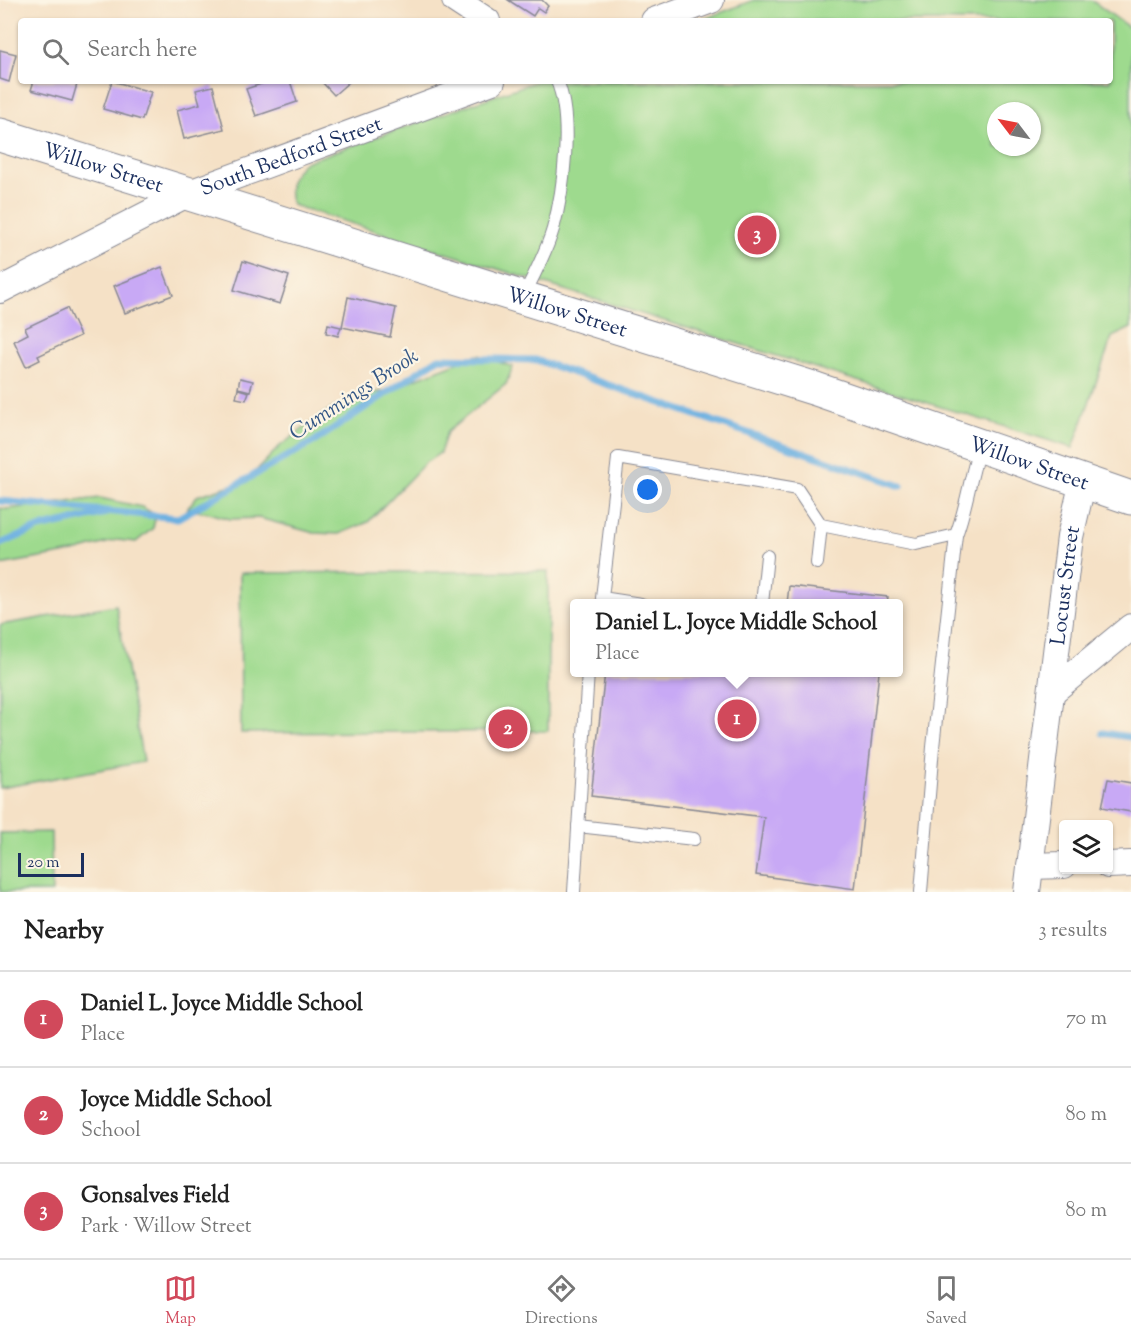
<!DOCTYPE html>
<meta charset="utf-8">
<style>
body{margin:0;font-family:"Sorts Mill Goudy",serif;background:#f2f2f2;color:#222}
.controls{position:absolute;right:18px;bottom:18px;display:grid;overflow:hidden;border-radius:6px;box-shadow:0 2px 4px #0004}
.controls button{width:54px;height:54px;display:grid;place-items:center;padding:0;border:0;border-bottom:2px solid #e0e0e0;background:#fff;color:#222;font:30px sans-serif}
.compass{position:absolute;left:987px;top:102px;width:54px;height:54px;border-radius:50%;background:#fff;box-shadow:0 2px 4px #0004;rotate:302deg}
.scale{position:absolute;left:18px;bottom:15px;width:66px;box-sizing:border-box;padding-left:6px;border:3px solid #1b2f5e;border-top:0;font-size:16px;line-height:21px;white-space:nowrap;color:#1b2f5e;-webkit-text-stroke:4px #fcf5e5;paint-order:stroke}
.you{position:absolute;left:648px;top:490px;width:21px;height:21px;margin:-15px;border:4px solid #fff;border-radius:50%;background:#1a73e8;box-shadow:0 0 0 9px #1a73e833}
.badge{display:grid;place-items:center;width:39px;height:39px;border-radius:50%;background:#d1495b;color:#fff;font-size:20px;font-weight:700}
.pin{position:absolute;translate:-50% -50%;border:3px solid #fff;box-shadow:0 2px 6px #0006}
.popup{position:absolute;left:570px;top:599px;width:333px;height:78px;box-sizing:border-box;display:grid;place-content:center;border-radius:6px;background:#fff;filter:drop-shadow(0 2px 4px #0005);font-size:20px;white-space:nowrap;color:#767676}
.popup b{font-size:22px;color:#222}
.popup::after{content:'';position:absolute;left:50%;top:100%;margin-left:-12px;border:12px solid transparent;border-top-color:#fff}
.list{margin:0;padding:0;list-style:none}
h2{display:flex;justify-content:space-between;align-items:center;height:78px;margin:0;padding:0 24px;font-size:26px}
h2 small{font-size:20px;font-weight:400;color:#767676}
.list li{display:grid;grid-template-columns:39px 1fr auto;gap:18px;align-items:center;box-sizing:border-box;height:96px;padding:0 24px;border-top:2px solid #e0e0e0}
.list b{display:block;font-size:22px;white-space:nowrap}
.list p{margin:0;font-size:20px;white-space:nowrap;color:#767676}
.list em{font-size:20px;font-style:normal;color:#767676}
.icon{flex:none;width:33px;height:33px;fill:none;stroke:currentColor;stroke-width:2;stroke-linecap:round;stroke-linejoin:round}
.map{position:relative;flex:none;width:1131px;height:892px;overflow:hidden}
.search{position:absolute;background:#fff;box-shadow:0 2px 4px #0004;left:18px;right:18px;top:18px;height:66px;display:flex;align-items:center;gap:15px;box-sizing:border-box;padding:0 21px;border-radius:6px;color:#767676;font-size:22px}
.sheet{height:366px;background:#fff}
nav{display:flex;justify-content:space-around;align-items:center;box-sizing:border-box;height:84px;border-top:2px solid #e0e0e0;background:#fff;font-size:16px;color:#767676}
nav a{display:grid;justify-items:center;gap:3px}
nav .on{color:#d1495b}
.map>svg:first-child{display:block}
.green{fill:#9eda8e;stroke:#5c8476;stroke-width:1.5;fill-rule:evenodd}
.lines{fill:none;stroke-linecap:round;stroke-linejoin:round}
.stream{stroke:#6cb0e1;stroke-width:7}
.building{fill:#c8a9f5}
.lane-casing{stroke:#888892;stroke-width:14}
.street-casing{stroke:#888892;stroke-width:28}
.secondary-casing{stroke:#888892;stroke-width:35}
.lane{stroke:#fff;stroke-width:12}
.street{stroke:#fff;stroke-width:26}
.secondary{stroke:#fff;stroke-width:33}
.labels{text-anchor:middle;stroke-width:4.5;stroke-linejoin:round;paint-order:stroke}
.street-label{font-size:21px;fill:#1b2f5e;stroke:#fcf5e5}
.water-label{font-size:22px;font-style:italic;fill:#335685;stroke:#fcf5e5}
</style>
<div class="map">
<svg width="1131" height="892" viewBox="0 0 1131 892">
<rect width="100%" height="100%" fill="#fcf5e5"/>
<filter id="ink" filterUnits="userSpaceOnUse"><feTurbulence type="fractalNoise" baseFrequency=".0167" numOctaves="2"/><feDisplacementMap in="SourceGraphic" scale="12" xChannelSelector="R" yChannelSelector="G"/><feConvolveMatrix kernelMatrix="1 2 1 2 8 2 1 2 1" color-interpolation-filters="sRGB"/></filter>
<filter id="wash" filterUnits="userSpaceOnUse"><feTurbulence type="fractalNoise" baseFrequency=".008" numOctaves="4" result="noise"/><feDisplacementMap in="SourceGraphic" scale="24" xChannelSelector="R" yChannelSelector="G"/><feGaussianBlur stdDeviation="1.35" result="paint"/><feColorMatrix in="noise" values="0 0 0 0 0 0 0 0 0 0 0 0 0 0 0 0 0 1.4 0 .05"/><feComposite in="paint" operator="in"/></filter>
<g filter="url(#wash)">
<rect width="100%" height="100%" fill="#f5e1c6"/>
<!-- green -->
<g class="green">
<path d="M 754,0 L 1091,0 L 1131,29 L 1131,328 L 1112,337 L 1073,448 L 292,205 C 286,188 291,174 305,162 L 537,81 L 1110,81 L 1110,21 L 699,21 ZM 996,111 L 1032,111 L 1032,147 L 996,147 Z"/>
<polygon points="479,355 513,367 506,384 447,432 440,453 425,463 368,522 339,534 314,533 259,518 230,519 206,512 186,510 197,496 247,480 280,446 326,412 361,395 384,391 454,364 466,357"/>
<polygon points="100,498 142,507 156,515 153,528 136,542 117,540 74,552 0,565 0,508 7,509"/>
<polygon points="548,571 548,731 241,733 240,573"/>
<polygon points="116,605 143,762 0,788 0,625"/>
<polygon points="51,832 52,892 0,892 0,833"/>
</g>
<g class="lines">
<!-- stream -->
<g class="stream">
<polyline points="0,501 178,518 315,441 439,358 536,360 901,486"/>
<polyline points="0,544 39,528 106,513"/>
<polyline points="1103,733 1131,737"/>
</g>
</g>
<g id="blocks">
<!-- building -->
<g class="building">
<polygon points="508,0 542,0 548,6 544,12 538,8 533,16"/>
<polygon points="0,50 16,54 9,82 0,79"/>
<polygon points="34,81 78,81 72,101 31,90"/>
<polygon points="112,81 151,92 142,120 103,109"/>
<polygon points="270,81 290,81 297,102 256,116 246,89"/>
<polygon points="321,81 350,81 334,95"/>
<polygon points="213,86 224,129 184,139 177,110 200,104 196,90"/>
<polygon points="243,261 289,276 280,304 234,290"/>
<polygon points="162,267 173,295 125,313 114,286"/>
<polygon points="348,297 396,308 390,337 342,327"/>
<polygon points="67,308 80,336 38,356 40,360 26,367 14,341 28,334 25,328"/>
<polygon points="328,324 341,327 338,336 326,333"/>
<polygon points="240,378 253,381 250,391 238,388"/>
<polygon points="238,389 249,392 246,400 236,398"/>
<polygon points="789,586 888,597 887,604 787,604"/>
<polygon points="605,672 879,672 855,889 756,875 764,817 591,796"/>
<polygon points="1108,779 1131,783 1131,812 1102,807"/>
</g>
</g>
</g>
<g filter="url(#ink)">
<use href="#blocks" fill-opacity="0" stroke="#888892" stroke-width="1.5"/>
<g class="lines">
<defs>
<g id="lane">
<path d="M 523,297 C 534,275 546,253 553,229 C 564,190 573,118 557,81"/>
<polyline points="817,563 821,525"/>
<polyline points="641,604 602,598 618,458 797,489 821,525 916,544 956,535"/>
<polyline points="762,604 767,556"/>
<polyline points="578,826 694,839"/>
<polyline points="574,892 588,672"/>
<path d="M 921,892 L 933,747 L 956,535 C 967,506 970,476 980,446"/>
</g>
<g id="street">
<polyline points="455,0 487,21"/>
<polyline points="654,21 711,0"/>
<path id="s1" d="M 0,290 L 187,194 L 492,81"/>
<polyline points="1053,691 1131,627"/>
<polyline points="1108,865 1131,864"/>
<polyline points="1030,866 1064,865"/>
<path id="s2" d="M 1027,892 L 1070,537 L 1083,481"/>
</g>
<g id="secondary">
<path id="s3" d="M 0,135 L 816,389 L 1131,498"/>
</g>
</defs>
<!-- lane casing -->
<use href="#lane" class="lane-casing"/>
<!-- street casing -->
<use href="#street" class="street-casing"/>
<!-- secondary casing -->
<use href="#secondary" class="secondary-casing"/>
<!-- lane -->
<use href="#lane" class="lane"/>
<!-- street -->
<use href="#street" class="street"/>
<!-- secondary -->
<use href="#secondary" class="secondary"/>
</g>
</g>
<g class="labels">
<!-- street labels -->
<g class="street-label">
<text dy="7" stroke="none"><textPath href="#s1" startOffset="321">South Bedford Street</textPath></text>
<text dy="7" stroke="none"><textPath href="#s3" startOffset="108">Willow Street</textPath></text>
<text dy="7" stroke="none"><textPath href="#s3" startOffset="594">Willow Street</textPath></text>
<text dy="7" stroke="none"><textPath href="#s3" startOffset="1080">Willow Street</textPath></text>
<text dy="7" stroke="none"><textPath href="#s2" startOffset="309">Locust Street</textPath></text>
</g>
<!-- water labels -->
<g class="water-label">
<text transform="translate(353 393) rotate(-33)" y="8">Cummings Brook</text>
</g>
</g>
</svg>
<div class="controls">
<button><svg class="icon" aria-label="layers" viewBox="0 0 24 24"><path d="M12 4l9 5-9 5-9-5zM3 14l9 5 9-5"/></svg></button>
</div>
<svg class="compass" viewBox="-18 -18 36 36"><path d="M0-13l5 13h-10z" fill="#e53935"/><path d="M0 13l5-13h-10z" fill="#767676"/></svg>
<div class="scale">20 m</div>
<div class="you"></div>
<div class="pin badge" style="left:737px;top:719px">1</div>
<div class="popup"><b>Daniel L. Joyce Middle School</b>Place</div>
<div class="pin badge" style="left:508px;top:729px">2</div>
<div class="pin badge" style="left:757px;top:235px">3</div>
<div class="search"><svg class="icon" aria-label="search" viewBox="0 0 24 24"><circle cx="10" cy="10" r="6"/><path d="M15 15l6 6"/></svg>Search here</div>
</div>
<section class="sheet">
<h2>Nearby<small>3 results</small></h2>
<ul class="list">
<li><span class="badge">1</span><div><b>Daniel L. Joyce Middle School</b><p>Place</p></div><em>70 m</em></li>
<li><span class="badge">2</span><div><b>Joyce Middle School</b><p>School</p></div><em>80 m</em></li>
<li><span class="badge">3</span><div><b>Gonsalves Field</b><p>Park · Willow Street</p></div><em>80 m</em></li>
</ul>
</section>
<nav>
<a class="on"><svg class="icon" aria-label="map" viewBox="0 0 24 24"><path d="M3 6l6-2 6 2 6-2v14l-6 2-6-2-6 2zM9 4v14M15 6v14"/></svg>Map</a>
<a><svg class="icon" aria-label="directions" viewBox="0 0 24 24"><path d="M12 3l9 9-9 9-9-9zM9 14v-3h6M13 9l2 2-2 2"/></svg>Directions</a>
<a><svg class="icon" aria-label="saved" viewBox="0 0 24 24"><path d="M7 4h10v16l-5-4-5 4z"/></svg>Saved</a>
</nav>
